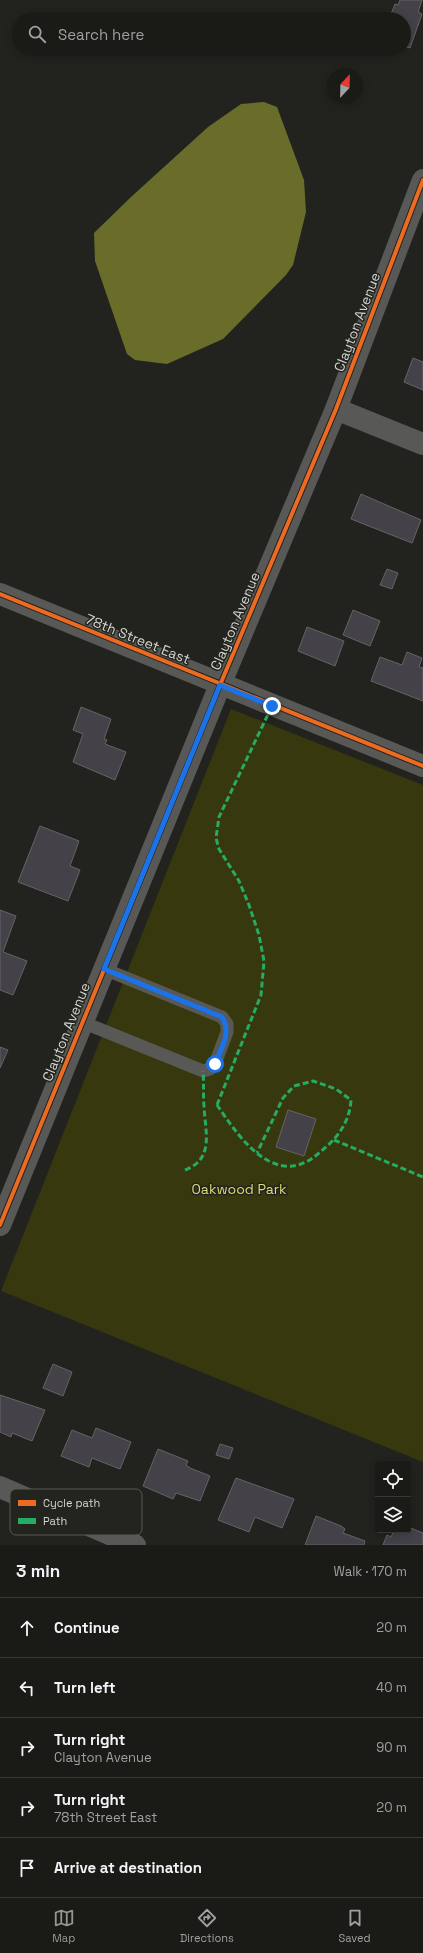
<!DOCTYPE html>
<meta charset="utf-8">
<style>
body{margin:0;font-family:"Space Grotesk",sans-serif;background:#232320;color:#f1f3f6}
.controls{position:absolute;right:12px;bottom:12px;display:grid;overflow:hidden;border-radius:4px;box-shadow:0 2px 10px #0003}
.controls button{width:36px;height:36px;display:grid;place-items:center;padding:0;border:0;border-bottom:1px solid #383836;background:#1a1a17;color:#f1f3f6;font:20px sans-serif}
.compass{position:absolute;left:327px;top:68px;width:36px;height:36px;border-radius:50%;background:#1a1a17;box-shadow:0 2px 10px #0003;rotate:22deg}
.stop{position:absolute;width:12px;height:12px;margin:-9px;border:3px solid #1a73e8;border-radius:50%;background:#fff}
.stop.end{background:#1a73e8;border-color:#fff;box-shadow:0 1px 4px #0008}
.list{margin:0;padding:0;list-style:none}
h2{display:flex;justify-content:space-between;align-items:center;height:52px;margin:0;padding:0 16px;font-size:17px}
h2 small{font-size:13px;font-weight:400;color:#9fa1a1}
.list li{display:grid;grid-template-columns:26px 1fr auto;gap:12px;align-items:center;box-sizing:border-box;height:60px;padding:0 16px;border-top:1px solid #383836}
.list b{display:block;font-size:15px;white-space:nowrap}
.list p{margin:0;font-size:13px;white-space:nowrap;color:#9fa1a1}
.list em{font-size:13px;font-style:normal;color:#9fa1a1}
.icon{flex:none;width:22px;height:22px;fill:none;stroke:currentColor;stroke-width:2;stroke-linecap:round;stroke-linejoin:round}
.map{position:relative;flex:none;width:423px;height:1545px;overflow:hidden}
.search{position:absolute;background:#1a1a17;box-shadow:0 2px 10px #0003;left:12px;right:12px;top:12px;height:44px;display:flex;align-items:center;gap:10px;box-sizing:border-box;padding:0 14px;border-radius:22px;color:#9fa1a1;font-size:15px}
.sheet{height:352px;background:#1a1a17}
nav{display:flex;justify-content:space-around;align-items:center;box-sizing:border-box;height:56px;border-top:1px solid #383836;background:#1a1a17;font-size:11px;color:#9fa1a1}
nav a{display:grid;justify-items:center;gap:2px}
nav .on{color:#959692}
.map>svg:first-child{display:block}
.green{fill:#37380d}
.water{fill:#6a6c2a}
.building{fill:#444149;stroke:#656464}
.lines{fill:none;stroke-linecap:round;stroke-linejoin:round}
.lane{stroke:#585856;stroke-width:13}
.street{stroke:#585856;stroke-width:22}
.quiet{stroke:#26ab63;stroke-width:3;stroke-dasharray:6 3;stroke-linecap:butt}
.cycleway-casing{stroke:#23241e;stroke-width:6}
.cycleway{stroke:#ed6a23;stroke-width:4}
.route{stroke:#1a73e8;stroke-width:5}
.labels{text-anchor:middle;stroke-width:3;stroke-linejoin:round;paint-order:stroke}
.street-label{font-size:14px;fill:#d3d4d0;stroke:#23241e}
.park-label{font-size:14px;fill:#d7db77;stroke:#23241e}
.key{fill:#23241e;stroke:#585953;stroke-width:1}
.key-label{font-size:11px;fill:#d3d4d0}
</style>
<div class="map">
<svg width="423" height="1545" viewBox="0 0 423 1545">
<rect width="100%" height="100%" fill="#22231f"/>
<!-- green -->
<polygon class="green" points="231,709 423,785 423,1462 1,1291"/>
<!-- water -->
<polygon class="water" points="264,102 277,107 304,180 306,212 293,265 286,275 223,339 167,364 135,360 127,354 95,261 94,233 131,197 208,127 241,104"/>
<!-- building -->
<g class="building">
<polygon points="400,0 422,0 418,12 422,14 410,48 404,46 404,19 389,19 395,4 398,5"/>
<polygon points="413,358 423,362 423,390 404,382"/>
<polygon points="361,494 421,520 412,543 351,519"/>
<polygon points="387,569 398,573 392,589 380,585"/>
<polygon points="353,610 380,621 370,646 343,635"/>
<polygon points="307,627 344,641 335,666 298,651"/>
<polygon points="407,652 422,658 419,667 423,668 423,701 371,681 380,657 402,665"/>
<polygon points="81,707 111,719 104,739 107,740 105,744 126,752 115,780 73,762 83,734 73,730"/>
<polygon points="40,826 79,841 70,866 80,870 68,901 18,882"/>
<polygon points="0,910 16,916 3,952 27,961 13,995 0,990"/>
<polygon points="0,1047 8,1050 0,1068"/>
<polygon points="288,1110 316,1119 304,1156 276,1147"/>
<polygon points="53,1364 72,1372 63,1396 43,1388"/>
<polygon points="0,1395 45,1410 32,1441 12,1433 11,1437 0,1432"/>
<polygon points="96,1428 131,1442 120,1469 92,1458 89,1467 61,1456 72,1430 92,1438"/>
<polygon points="220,1444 233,1448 229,1459 216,1455"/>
<polygon points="158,1449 188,1461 186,1465 190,1468 210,1476 200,1501 176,1493 173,1499 143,1486"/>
<polygon points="236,1478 294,1499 282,1528 255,1517 249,1532 218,1520"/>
<polygon points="316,1516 341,1526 345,1529 343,1533 365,1541 364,1545 305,1545"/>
<polygon points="408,1527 423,1533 423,1545 383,1545 387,1535 391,1537 394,1530 408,1530"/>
</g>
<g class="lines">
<!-- lane -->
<polyline class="lane" points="82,1022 203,1071 210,1069 215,1064 227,1032 227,1024 222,1017 104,969"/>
<!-- street -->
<g class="street">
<polyline points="336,409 423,444"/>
<polyline points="0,594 423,766"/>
<polyline points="0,1225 220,685 336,409 423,180"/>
<polyline points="0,1487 135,1545"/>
</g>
<!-- quiet -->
<g class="quiet">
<polyline points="217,1105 261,995 264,961 259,935 249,905 239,881 219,849 216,838 219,817 272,706"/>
<path d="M 217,1105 C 235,1131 267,1181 306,1162 C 314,1158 320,1152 326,1147 C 340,1135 350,1119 351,1100 L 336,1089 L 313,1081 L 294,1086 L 283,1098 L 257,1153"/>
<polyline points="334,1140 423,1177"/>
<path d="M 185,1170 C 215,1159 205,1131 204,1106 C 203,1094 204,1083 203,1071"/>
</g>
<defs>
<g id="cycleway">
<polyline points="0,594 423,766"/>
<polyline points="0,1225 220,685 336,409 423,180"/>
</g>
</defs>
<!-- cycleway casing -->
<use href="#cycleway" class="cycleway-casing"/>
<!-- cycleway -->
<use href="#cycleway" class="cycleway"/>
</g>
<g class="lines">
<!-- route -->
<path class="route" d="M 215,1064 C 221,1049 232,1032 222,1017 L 104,969 L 220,685 L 272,706"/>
</g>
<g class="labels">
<!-- street labels -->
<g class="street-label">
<text transform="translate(357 322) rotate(-69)" y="5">Clayton Avenue</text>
<text transform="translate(235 621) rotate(-67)" y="5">Clayton Avenue</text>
<text transform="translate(138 639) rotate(22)" y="5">78th Street East</text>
<text transform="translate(66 1032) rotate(-68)" y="5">Clayton Avenue</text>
</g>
<!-- park labels -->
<g class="park-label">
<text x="239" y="1194">Oakwood Park</text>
</g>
</g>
<!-- legend -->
<rect x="10" y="1489" width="132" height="46" rx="6" class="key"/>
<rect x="18" y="1500" width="18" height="6" fill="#ed6a23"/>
<rect x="18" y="1518" width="18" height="6" fill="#26ab63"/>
<g class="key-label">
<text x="43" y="1507">Cycle path</text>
<text x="43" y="1525">Path</text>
</g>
</svg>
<div class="controls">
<button><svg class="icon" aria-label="locate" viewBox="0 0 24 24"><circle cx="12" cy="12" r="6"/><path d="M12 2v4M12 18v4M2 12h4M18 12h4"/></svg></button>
<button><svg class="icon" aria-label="layers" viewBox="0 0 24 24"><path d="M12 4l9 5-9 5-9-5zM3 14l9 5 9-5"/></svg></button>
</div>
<svg class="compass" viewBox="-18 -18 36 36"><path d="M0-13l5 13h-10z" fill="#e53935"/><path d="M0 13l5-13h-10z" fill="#9fa1a1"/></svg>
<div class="stop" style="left:215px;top:1064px"></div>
<div class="stop end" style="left:272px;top:706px"></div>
<div class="search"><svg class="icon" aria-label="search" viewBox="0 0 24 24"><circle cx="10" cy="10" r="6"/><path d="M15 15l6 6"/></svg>Search here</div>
</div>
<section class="sheet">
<h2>3 min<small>Walk · 170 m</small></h2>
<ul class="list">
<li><svg class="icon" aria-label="ahead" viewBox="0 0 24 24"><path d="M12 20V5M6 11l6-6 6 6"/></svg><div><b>Continue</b></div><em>20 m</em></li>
<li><svg class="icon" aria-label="left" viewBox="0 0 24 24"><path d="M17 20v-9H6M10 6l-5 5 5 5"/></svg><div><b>Turn left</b></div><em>40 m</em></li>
<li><svg class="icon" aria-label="right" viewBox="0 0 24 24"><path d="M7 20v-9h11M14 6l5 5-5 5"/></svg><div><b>Turn right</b><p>Clayton Avenue</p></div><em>90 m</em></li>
<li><svg class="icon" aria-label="right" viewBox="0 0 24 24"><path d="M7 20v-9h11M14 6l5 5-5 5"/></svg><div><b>Turn right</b><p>78th Street East</p></div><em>20 m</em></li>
<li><svg class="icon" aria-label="arrive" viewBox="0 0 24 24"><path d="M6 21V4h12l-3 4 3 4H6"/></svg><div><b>Arrive at destination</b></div></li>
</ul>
</section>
<nav>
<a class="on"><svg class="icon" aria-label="map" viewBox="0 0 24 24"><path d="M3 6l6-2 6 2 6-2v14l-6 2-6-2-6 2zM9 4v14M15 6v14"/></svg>Map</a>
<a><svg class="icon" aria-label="directions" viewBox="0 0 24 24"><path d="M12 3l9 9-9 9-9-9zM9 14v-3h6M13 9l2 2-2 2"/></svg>Directions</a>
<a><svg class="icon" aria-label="saved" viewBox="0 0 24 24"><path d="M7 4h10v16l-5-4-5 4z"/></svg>Saved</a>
</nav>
